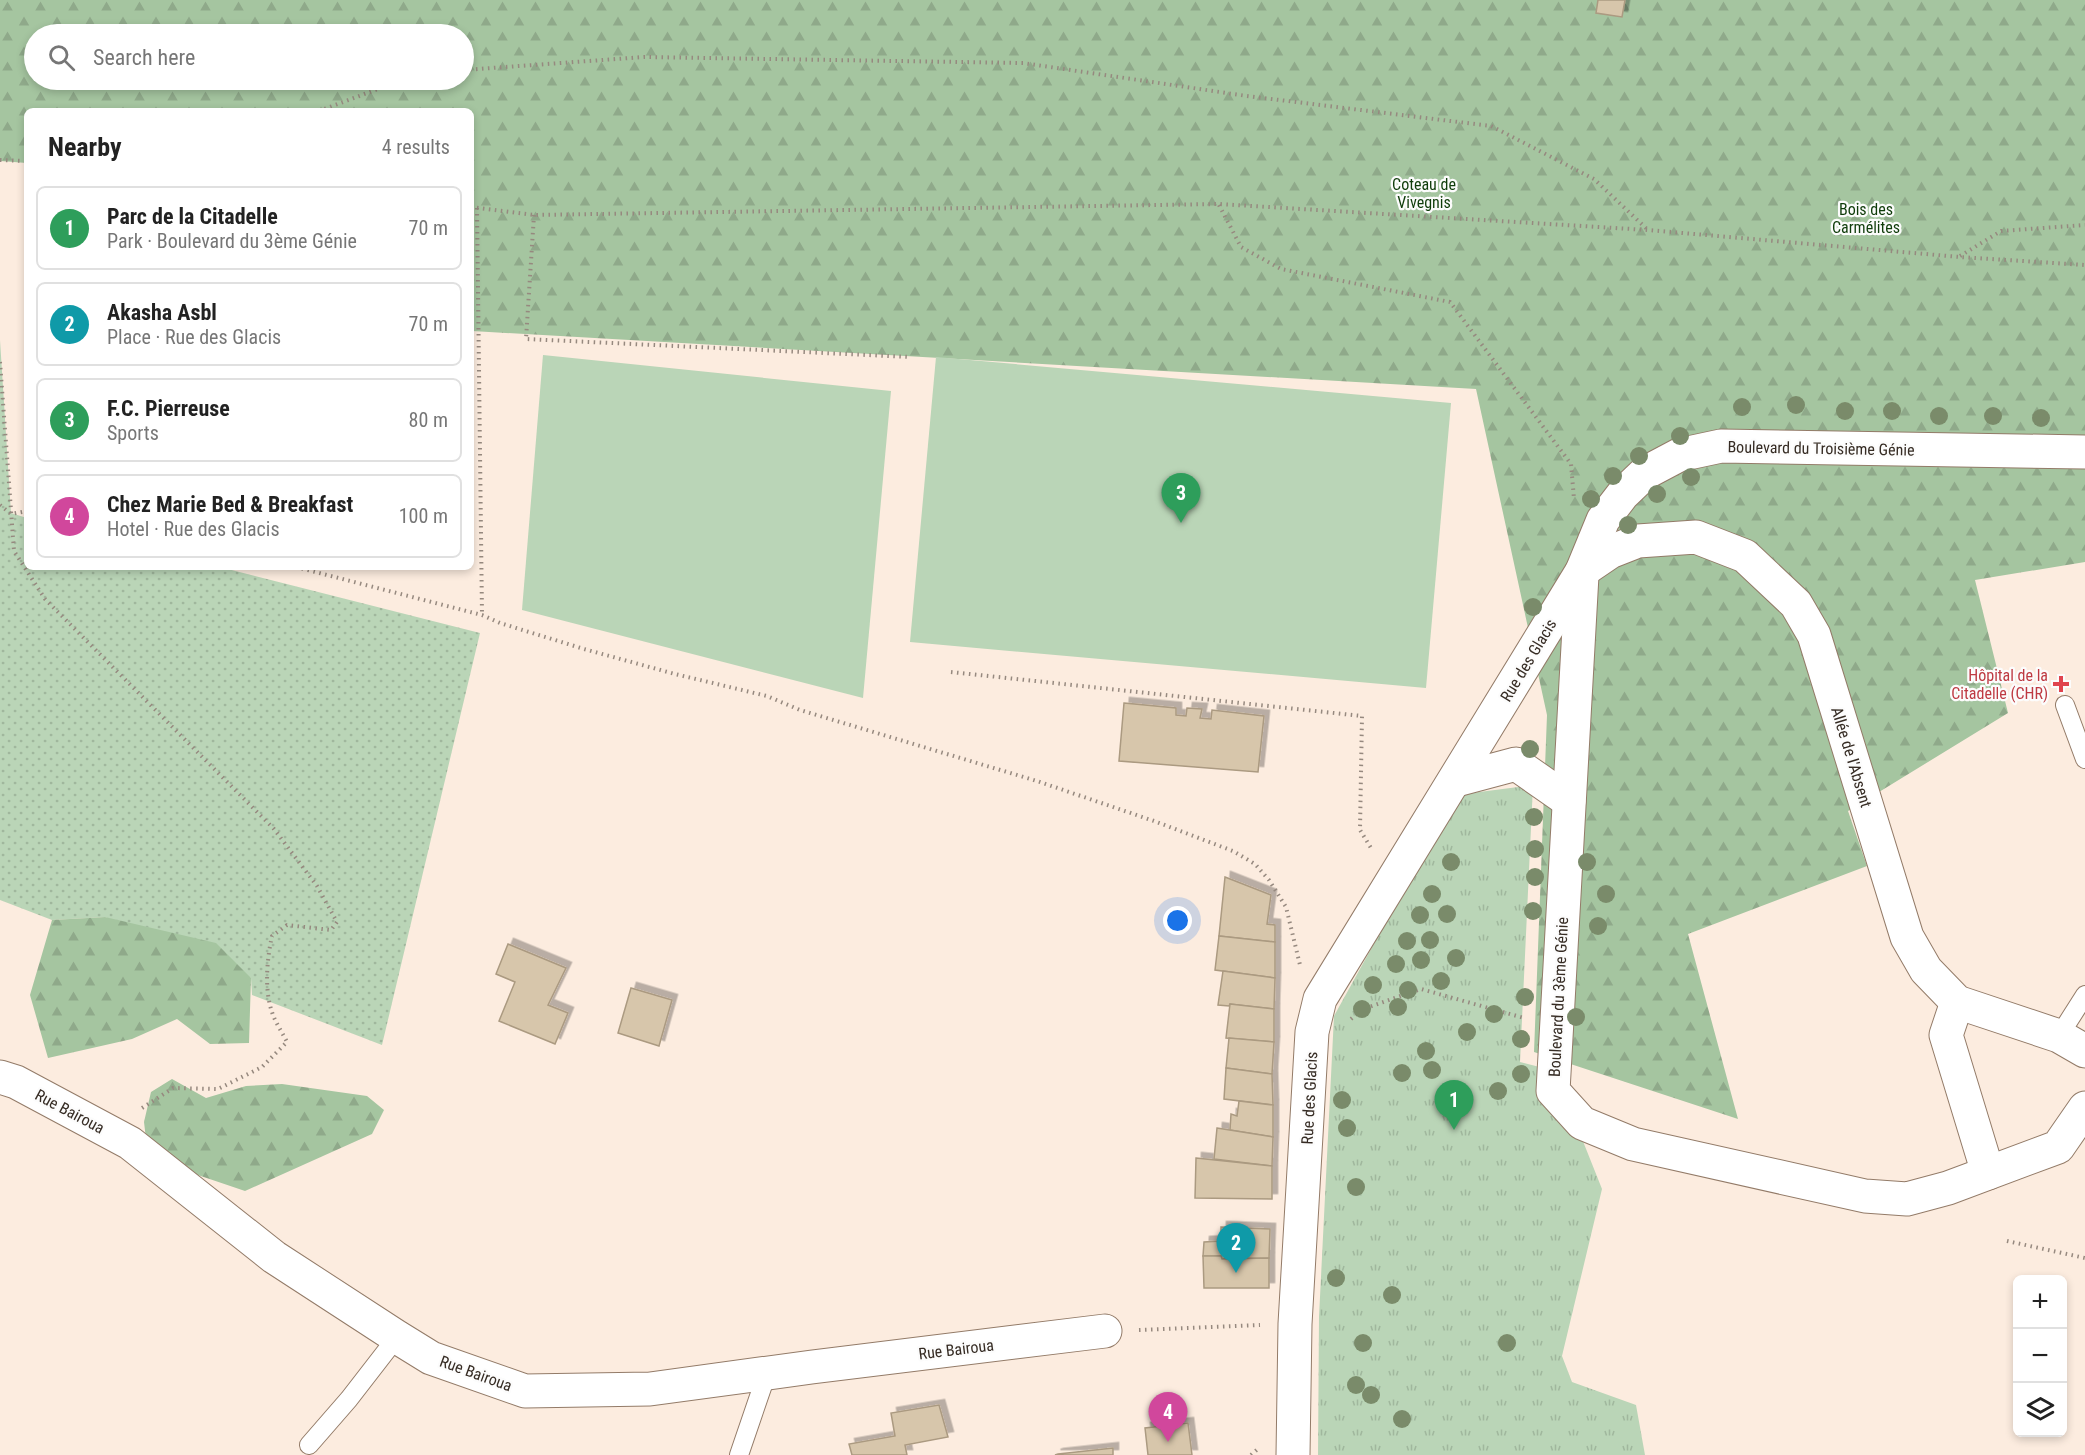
<!DOCTYPE html>
<meta charset="utf-8">
<style>
body{margin:0;font-family:"Roboto Condensed",sans-serif;background:#f2f2f2;color:#222}
.controls{position:absolute;right:18px;bottom:18px;display:grid;overflow:hidden;border-radius:9px;box-shadow:0 3px 9px #0003}
.controls button{width:54px;height:54px;display:grid;place-items:center;padding:0;border:0;border-bottom:2px solid #e0e0e0;background:#fff;color:#222;font:30px sans-serif}
.you{position:absolute;left:1178px;top:921px;width:21px;height:21px;margin:-15px;border:4px solid #fff;border-radius:50%;background:#1a73e8;box-shadow:0 0 0 9px #1a73e833}
.badge{display:grid;place-items:center;width:39px;height:39px;border-radius:50%;background:#be408f;color:#fff;font-size:20px;font-weight:700}
.pin{position:absolute;translate:-50% -50px;filter:drop-shadow(0 2px 3px #0008)}
.pin::after{content:'';position:absolute;top:32px;width:21px;height:18px;background:inherit;clip-path:polygon(0 0,100% 0,50% 100%)}
.list{margin:0;padding:0;list-style:none}
h2{display:flex;justify-content:space-between;align-items:center;height:78px;margin:0;padding:0 24px;font-size:26px}
h2 small{font-size:20px;font-weight:400;color:#767676}
.list li{display:grid;grid-template-columns:39px 1fr auto;gap:18px;align-items:center;box-sizing:border-box;height:84px;margin:0 12px 12px;padding:0 12px;border:2px solid #e0e0e0;border-radius:9px}
.list b{display:block;font-size:22px;white-space:nowrap}
.list p{margin:0;font-size:20px;white-space:nowrap;color:#767676}
.list em{font-size:20px;font-style:normal;color:#767676}
.icon{flex:none;width:33px;height:33px;fill:none;stroke:currentColor;stroke-width:2;stroke-linecap:round;stroke-linejoin:round}
.map{position:relative;flex:none;width:2085px;height:1455px;overflow:hidden}
.search{position:absolute;background:#fff;box-shadow:0 3px 9px #0003;left:24px;top:24px;width:450px;height:66px;display:flex;align-items:center;gap:15px;box-sizing:border-box;padding:0 21px;border-radius:33px;color:#767676;font-size:22px}
.panel{position:absolute;background:#fff;box-shadow:0 3px 9px #0003;left:24px;top:108px;width:450px;height:462px;border-radius:9px}
.map>svg:first-child{display:block}
.grass{fill:url(#grass-dots)}
.forest{fill:url(#forest-firs);fill-rule:evenodd}
.park{fill:url(#park-tufts)}
.pitch{fill:#bad5b7}
.building{fill:#d7c6ab;stroke:#ab9a81;stroke-width:1.5;filter:url(#shadow)}
.lines{fill:none;stroke-linecap:round;stroke-linejoin:round}
.lane-casing{stroke:#937b68;stroke-width:20}
.street-casing{stroke:#937b68;stroke-width:35}
.path{stroke:#96897f;stroke-width:4;stroke-dasharray:1.5 4.5;stroke-linecap:butt}
.lane{stroke:#fff;stroke-width:18}
.street{stroke:#fff;stroke-width:33}
.tree{fill:#7a8b6a}
.health-dot{fill:#e0444e;stroke:#fcfcfc;stroke-width:2}
.labels{text-anchor:middle;stroke-width:4.5;stroke-linejoin:round;paint-order:stroke}
.park-label{font-size:16px;fill:#0f3c0a;stroke:#fcfcfc}
.street-label{font-size:16px;fill:#362c24;stroke:#fcfcfc}
.health-label{font-size:16px;fill:#be3a42;stroke:#fcfcfc;text-anchor:end}
</style>
<div class="map">
<svg width="2085" height="1455" viewBox="0 0 2085 1455">
<defs>
<pattern id="grass-dots" width="8" height="8" patternUnits="userSpaceOnUse" patternTransform="scale(1.5)"><rect width="8" height="8" fill="#bad5b7"/><path d="M2 2h.1M6 6h.1" fill="none" stroke="#a0b79d" stroke-width="1.8" stroke-linecap="round"/></pattern>
<pattern id="forest-firs" width="22" height="20" patternUnits="userSpaceOnUse" patternTransform="scale(1.5)"><rect width="22" height="20" fill="#a5c5a0"/><path d="M5 1l3.5 6h-7zM16 11l3.5 6h-7z" fill="#8fa98a"/></pattern>
<pattern id="park-tufts" width="24" height="20" patternUnits="userSpaceOnUse" patternTransform="scale(1.5)"><rect width="24" height="20" fill="#bad5b7"/><path d="M3 7l-1-3M5 7V3M7 7l1-3M15 17l-1-3M17 17v-4M19 17l1-3" fill="none" stroke="#a0b79d"/></pattern>
<filter id="shadow"><feDropShadow dx="5.5" dy="-5.5" stdDeviation="0" flood-color="#0004"/></filter>
</defs>
<rect width="100%" height="100%" fill="#fcecdf"/>
<!-- grass -->
<polygon class="grass" points="0,340 11,513 27,518 27,567 220,567 480,633 382,1045 252,995 251,978 105,917 52,920 0,900"/>
<!-- forest -->
<g class="forest">
<path d="M 0,0 L 2085,0 L 2085,562 L 1975,580 L 2008,713 L 1848,811 L 1867,866 L 1688,934 L 1738,1119 L 1534,1052 L 1547,715 L 1476,389 L 472,331 L 471,111 L 27,111 L 27,163 L 0,161 ZM 34,34 L 464,34 L 464,80 L 34,80 Z"/>
<polygon points="105,917 216,943 251,978 249,1043 210,1044 177,1019 132,1039 48,1058 30,995 52,920"/>
<polygon points="172,1079 206,1098 246,1086 282,1084 367,1096 384,1110 372,1134 245,1191 186,1171 146,1139 144,1122 151,1092"/>
</g>
<!-- park -->
<polygon class="park" points="1533,785 1520,1062 1555,1071 1602,1189 1562,1356 1572,1382 1636,1405 1645,1455 1318,1455 1319,1317 1334,1016 1456,795"/>
<!-- pitch -->
<g class="pitch">
<polygon points="543,355 891,391 863,698 522,610"/>
<polygon points="936,357 1451,403 1426,688 910,642"/>
</g>
<!-- building -->
<g class="building">
<polygon points="1598,0 1625,0 1622,17 1596,13"/>
<polygon points="1124,703 1176,708 1176,715 1186,716 1187,708 1202,709 1200,718 1211,719 1212,710 1264,716 1258,772 1119,761"/>
<polygon points="1225,877 1271,895 1267,924 1275,925 1275,942 1219,936"/>
<polygon points="1219,936 1275,942 1275,978 1215,970"/>
<polygon points="508,944 566,968 548,1005 568,1013 555,1044 499,1021 515,982 496,974"/>
<polygon points="1223,971 1275,978 1274,1009 1230,1004 1229,1006 1218,1005"/>
<polygon points="631,988 672,1000 659,1046 618,1033"/>
<polygon points="1230,1004 1274,1009 1274,1042 1226,1038"/>
<polygon points="1229,1038 1274,1042 1272,1074 1226,1068"/>
<polygon points="1226,1068 1272,1074 1273,1105 1224,1099"/>
<polygon points="1239,1101 1273,1105 1273,1137 1230,1130 1231,1114 1237,1116"/>
<polygon points="1217,1128 1273,1137 1272,1166 1214,1159"/>
<polygon points="1196,1158 1272,1166 1272,1199 1195,1198"/>
<polygon points="1221,1227 1270,1229 1269,1258 1222,1259 1221,1256 1203,1256 1204,1242 1221,1241"/>
<polygon points="1203,1256 1221,1256 1222,1259 1269,1258 1269,1288 1204,1288"/>
<polygon points="939,1405 948,1437 905,1445 907,1455 852,1455 849,1444 895,1436 891,1413"/>
<polygon points="1188,1423 1192,1455 1148,1455 1145,1428"/>
<polygon points="1113,1448 1113,1455 1055,1455 1058,1454"/>
</g>
<g class="lines">
<defs>
<g id="lane">
<polyline points="2065,705 2085,759"/>
<polyline points="2059,1036 2085,995"/>
<polyline points="309,1445 349,1399 397,1337"/>
<polyline points="739,1455 767,1373"/>
</g>
<g id="street">
<polyline points="1582,571 1610,552 1638,541 1696,537 1745,556 1796,604 1814,635 1907,937 1926,970 1957,1002 2059,1036 2085,1051"/>
<polyline points="1582,575 1553,1091 1582,1123 1633,1144 1865,1196 1907,1199 1948,1188 2058,1147 2085,1108"/>
<polyline points="1456,780 1516,764 1569,801"/>
<polyline points="1957,1002 1946,1035 1988,1173"/>
<polyline points="0,1077 16,1082 130,1143 274,1257 397,1337 431,1358 525,1391 650,1389 812,1367 1105,1331"/>
<polyline points="1293,1455 1295,1324 1312,1032 1320,999 1582,571 1603,520 1623,494 1645,473 1679,455 1721,446 2085,452"/>
</g>
</defs>
<!-- lane casing -->
<use href="#lane" class="lane-casing"/>
<!-- street casing -->
<use href="#street" class="street-casing"/>
<!-- path -->
<g class="path">
<polyline points="464,70 644,57 1023,63 1247,96 1491,126 1594,179 1648,230"/>
<polyline points="319,111 402,80"/>
<polyline points="0,160 27,161"/>
<polyline points="1219,205 1241,247 1281,269 1450,302 1571,464 1574,499"/>
<polyline points="471,207 534,215 1219,204 1648,230 1960,257 2085,265"/>
<polyline points="477,208 482,615"/>
<polyline points="534,215 526,339 910,357"/>
<polyline points="1960,256 2001,231 2085,225"/>
<path d="M 0,362 L 14,551 L 45,599 L 274,829 L 317,886 L 337,922 L 331,930 L 287,925 L 272,936 C 267,959 264,989 272,1012 C 275,1022 282,1032 287,1042 L 262,1067 L 218,1089 L 173,1088 L 139,1110"/>
<polyline points="0,505 11,514 27,511"/>
<polyline points="296,567 482,615 500,623 584,649 675,674 767,696 800,710 1037,781 1154,821 1233,851 1255,864 1269,880 1286,907 1300,965"/>
<polyline points="951,672 1362,716 1360,830 1371,848"/>
<polyline points="1351,1019 1363,1009 1421,989 1524,1018"/>
<polyline points="2007,1241 2085,1258"/>
<polyline points="1139,1330 1260,1325"/>
<polyline points="1251,1455 1259,1448"/>
</g>
<!-- lane -->
<use href="#lane" class="lane"/>
<!-- street -->
<use href="#street" class="street"/>
</g>
<!-- trees -->
<g class="tree">
<circle cx="1796" cy="405" r="9"/>
<circle cx="1742" cy="407" r="9"/>
<circle cx="1845" cy="411" r="9"/>
<circle cx="1892" cy="411" r="9"/>
<circle cx="1939" cy="416" r="9"/>
<circle cx="1993" cy="416" r="9"/>
<circle cx="2041" cy="418" r="9"/>
<circle cx="1680" cy="436" r="9"/>
<circle cx="1639" cy="456" r="9"/>
<circle cx="1613" cy="476" r="9"/>
<circle cx="1691" cy="477" r="9"/>
<circle cx="1657" cy="494" r="9"/>
<circle cx="1591" cy="499" r="9"/>
<circle cx="1628" cy="525" r="9"/>
<circle cx="1533" cy="607" r="9"/>
<circle cx="1530" cy="749" r="9"/>
<circle cx="1534" cy="817" r="9"/>
<circle cx="1535" cy="849" r="9"/>
<circle cx="1451" cy="862" r="9"/>
<circle cx="1587" cy="862" r="9"/>
<circle cx="1535" cy="877" r="9"/>
<circle cx="1432" cy="894" r="9"/>
<circle cx="1606" cy="894" r="9"/>
<circle cx="1533" cy="911" r="9"/>
<circle cx="1447" cy="914" r="9"/>
<circle cx="1420" cy="915" r="9"/>
<circle cx="1598" cy="926" r="9"/>
<circle cx="1430" cy="940" r="9"/>
<circle cx="1407" cy="941" r="9"/>
<circle cx="1456" cy="958" r="9"/>
<circle cx="1421" cy="960" r="9"/>
<circle cx="1396" cy="964" r="9"/>
<circle cx="1441" cy="981" r="9"/>
<circle cx="1373" cy="985" r="9"/>
<circle cx="1408" cy="990" r="9"/>
<circle cx="1525" cy="997" r="9"/>
<circle cx="1398" cy="1007" r="9"/>
<circle cx="1362" cy="1009" r="9"/>
<circle cx="1494" cy="1014" r="9"/>
<circle cx="1576" cy="1017" r="9"/>
<circle cx="1467" cy="1032" r="9"/>
<circle cx="1521" cy="1039" r="9"/>
<circle cx="1426" cy="1051" r="9"/>
<circle cx="1432" cy="1070" r="9"/>
<circle cx="1402" cy="1073" r="9"/>
<circle cx="1521" cy="1074" r="9"/>
<circle cx="1498" cy="1091" r="9"/>
<circle cx="1342" cy="1100" r="9"/>
<circle cx="1347" cy="1128" r="9"/>
<circle cx="1356" cy="1187" r="9"/>
<circle cx="1336" cy="1278" r="9"/>
<circle cx="1392" cy="1295" r="9"/>
<circle cx="1363" cy="1343" r="9"/>
<circle cx="1507" cy="1343" r="9"/>
<circle cx="1356" cy="1385" r="9"/>
<circle cx="1371" cy="1395" r="9"/>
<circle cx="1402" cy="1419" r="9"/>
</g>
<!-- markers -->
<path class="health-dot" d="M2058 675h6v6h6v6h-6v6h-6v-6h-6v-6h6z"/>
<g class="labels">
<!-- park labels -->
<g class="park-label">
<text x="1424" y="190">Coteau de<tspan x="1424" dy="18">Vivegnis</tspan></text>
<text x="1866" y="215">Bois des<tspan x="1866" dy="18">Carmélites</tspan></text>
</g>
<!-- street labels -->
<g class="street-label">
<text transform="translate(1821 448) rotate(1)" y="6">Boulevard du Troisième Génie</text>
<text transform="translate(1528 660) rotate(-59)" y="6">Rue des Glacis</text>
<text transform="translate(1852 757) rotate(73)" y="6">Allée de l'Absent</text>
<text transform="translate(1558 997) rotate(-87)" y="6">Boulevard du 3ème Génie</text>
<text transform="translate(1309 1098) rotate(-87)" y="6">Rue des Glacis</text>
<text transform="translate(70 1111) rotate(28)" y="6">Rue Bairoua</text>
<text transform="translate(956 1349) rotate(-7)" y="6">Rue Bairoua</text>
<text transform="translate(476 1373) rotate(20)" y="6">Rue Bairoua</text>
</g>
<!-- health labels -->
<g class="health-label">
<text x="2048" y="681">Hôpital de la<tspan x="2048" dy="18">Citadelle (CHR)</tspan></text>
</g>
</g>
</svg>
<div class="controls">
<button>+</button>
<button>−</button>
<button><svg class="icon" aria-label="layers" viewBox="0 0 24 24"><path d="M12 4l9 5-9 5-9-5zM3 14l9 5 9-5"/></svg></button>
</div>
<div class="you"></div>
<div class="pin badge" style="left:1454px;top:1130px;background:#2e9e5b">1</div>
<div class="pin badge" style="left:1236px;top:1273px;background:#0f9aa8">2</div>
<div class="pin badge" style="left:1181px;top:523px;background:#2e9e5b">3</div>
<div class="pin badge" style="left:1168px;top:1442px;background:#d1479c">4</div>
<div class="search"><svg class="icon" aria-label="search" viewBox="0 0 24 24"><circle cx="10" cy="10" r="6"/><path d="M15 15l6 6"/></svg>Search here</div>
<section class="panel">
<h2>Nearby<small>4 results</small></h2>
<ul class="list">
<li><span class="badge" style="background:#2e9e5b">1</span><div><b>Parc de la Citadelle</b><p>Park · Boulevard du 3ème Génie</p></div><em>70 m</em></li>
<li><span class="badge" style="background:#0f9aa8">2</span><div><b>Akasha Asbl</b><p>Place · Rue des Glacis</p></div><em>70 m</em></li>
<li><span class="badge" style="background:#2e9e5b">3</span><div><b>F.C. Pierreuse</b><p>Sports</p></div><em>80 m</em></li>
<li><span class="badge" style="background:#d1479c">4</span><div><b>Chez Marie Bed &amp; Breakfast</b><p>Hotel · Rue des Glacis</p></div><em>100 m</em></li>
</ul>
</section>
</div>
